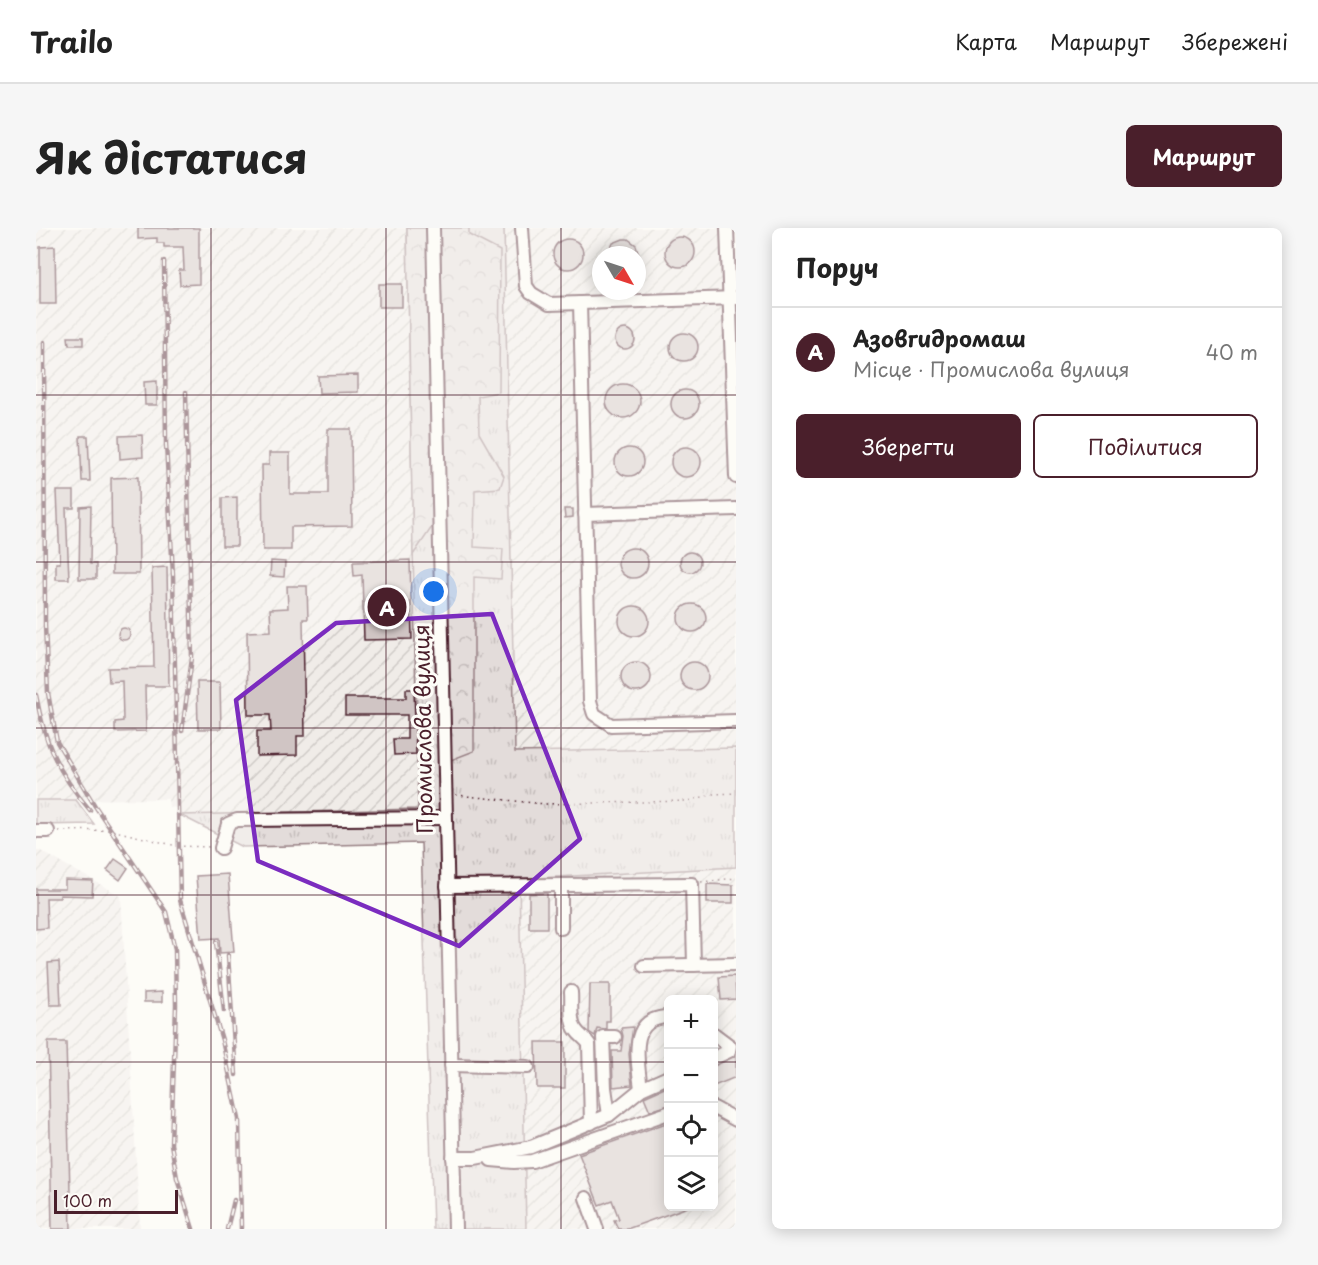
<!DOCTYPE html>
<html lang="uk">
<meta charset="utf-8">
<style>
body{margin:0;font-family:"Playpen Sans",sans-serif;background:#f6f6f6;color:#222}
.controls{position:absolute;right:18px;bottom:18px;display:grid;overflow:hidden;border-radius:9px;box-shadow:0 3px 15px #0003}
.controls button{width:54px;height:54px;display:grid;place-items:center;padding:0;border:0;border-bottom:2px solid #e0e0e0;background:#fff;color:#222;font:30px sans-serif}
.compass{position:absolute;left:556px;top:18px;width:54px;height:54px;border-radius:50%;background:#fff;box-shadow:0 3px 15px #0003;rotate:129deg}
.scale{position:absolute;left:18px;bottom:15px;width:124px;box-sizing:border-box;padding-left:6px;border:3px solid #4a1f2b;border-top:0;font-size:16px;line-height:21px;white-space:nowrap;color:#4a1f2b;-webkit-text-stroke:4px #fdfcf7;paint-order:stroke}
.you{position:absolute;left:398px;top:364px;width:21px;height:21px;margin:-15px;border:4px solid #fff;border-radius:50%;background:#1a73e8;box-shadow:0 0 0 9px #1a73e833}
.badge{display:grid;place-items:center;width:39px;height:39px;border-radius:50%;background:#4a1f2b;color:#fff;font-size:20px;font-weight:700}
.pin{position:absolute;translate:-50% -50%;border:3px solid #fff;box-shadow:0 2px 6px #0006}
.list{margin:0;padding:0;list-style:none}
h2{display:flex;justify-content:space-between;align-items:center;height:78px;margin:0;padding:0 24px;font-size:26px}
h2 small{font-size:20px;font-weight:400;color:#767676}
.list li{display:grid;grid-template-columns:39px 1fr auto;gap:18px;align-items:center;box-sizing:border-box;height:90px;padding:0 24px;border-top:2px solid #e0e0e0}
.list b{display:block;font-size:22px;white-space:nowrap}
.list p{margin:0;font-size:20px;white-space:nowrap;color:#767676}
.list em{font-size:20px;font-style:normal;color:#767676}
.actions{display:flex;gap:12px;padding:18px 24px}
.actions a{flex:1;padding:14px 0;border:2px solid #4a1f2b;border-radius:9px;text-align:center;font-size:21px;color:#4a1f2b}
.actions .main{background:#4a1f2b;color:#fff}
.icon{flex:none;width:33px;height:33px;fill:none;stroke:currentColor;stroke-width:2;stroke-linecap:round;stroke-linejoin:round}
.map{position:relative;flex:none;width:700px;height:1001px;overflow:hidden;border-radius:9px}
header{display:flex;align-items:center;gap:36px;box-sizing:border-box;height:84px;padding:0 30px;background:#fff;border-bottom:2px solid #e0e0e0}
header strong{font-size:28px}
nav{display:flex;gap:33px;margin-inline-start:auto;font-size:21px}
.intro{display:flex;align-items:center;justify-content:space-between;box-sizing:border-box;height:144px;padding:0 36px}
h1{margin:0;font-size:42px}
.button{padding:15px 27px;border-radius:9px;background:#4a1f2b;color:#fff;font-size:21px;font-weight:700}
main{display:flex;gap:36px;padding:0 36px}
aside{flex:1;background:#fff;border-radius:9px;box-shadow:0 3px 15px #0003}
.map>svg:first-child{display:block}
.industrial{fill:url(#industrial-furrows);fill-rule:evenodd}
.grass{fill:url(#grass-tufts);stroke:#967e82;stroke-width:1.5}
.forest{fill:url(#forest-crowns);stroke:#967e82;stroke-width:1.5}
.building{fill:#d0c5c4;stroke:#4a1f2b;stroke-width:1.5}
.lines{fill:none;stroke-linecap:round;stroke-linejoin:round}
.minor-casing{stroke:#4a1f2b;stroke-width:16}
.path{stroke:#4a1f2b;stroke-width:1.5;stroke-dasharray:1.5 4.5;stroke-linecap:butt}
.minor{stroke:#fdfcf7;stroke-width:12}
.rail-casing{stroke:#4a1f2b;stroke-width:4.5}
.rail{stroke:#fdfcf7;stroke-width:2;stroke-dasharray:7;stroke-linecap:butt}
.marked{fill:none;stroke:#7b2cbf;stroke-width:4.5;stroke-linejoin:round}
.grid{fill:none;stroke:#4a1f2b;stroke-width:1.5;stroke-opacity:0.55}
.labels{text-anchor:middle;stroke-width:6;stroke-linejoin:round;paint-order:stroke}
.street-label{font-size:21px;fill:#4a1f2b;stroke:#fdfcf7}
</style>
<header>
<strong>Trailo</strong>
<nav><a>Карта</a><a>Маршрут</a><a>Збережені</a></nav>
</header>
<div class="intro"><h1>Як дістатися</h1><a class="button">Маршрут</a></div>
<main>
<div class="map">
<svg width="700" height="1001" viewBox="0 0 700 1001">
<defs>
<pattern id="industrial-furrows" width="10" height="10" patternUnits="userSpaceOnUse" patternTransform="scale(1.5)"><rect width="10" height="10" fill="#f0ece8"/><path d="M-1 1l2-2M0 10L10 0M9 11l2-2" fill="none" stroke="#cfcac7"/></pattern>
<pattern id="grass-tufts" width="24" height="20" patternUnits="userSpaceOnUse" patternTransform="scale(1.5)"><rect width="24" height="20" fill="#e3dcda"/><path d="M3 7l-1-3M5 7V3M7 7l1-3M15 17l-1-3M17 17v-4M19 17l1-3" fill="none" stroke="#c4bcbb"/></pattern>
<pattern id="forest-crowns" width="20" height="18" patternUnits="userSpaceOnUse" patternTransform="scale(1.5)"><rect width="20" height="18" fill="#e3dcda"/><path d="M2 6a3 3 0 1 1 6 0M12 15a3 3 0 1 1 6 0" fill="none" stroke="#c4bcbb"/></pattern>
</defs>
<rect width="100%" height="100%" fill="#fdfcf7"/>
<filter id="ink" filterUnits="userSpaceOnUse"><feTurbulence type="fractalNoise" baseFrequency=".0167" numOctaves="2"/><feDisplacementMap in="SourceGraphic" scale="12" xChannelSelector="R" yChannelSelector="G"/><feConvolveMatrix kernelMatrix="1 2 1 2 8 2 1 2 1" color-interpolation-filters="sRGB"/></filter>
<g filter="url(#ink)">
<!-- industrial -->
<g class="industrial">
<polygon points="0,0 371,0 382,581 144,587 143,579 133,580 132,571 0,572"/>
<path d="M 468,0 L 700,0 L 700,520 L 479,525 ZM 565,27 L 601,27 L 601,63 L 565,63 Z"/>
<polygon points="0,622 3,622 85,668 104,1001 0,1001"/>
<path d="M 700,639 L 700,1001 L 490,1001 L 482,651 ZM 632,772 L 678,772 L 678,978 L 632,978 Z"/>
</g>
<!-- grass -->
<g class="grass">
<polygon points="371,0 468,0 479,524 700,520 700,639 483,651 490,1001 397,1001 385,615 207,619 144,587 382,581"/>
<polygon points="0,572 40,572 58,596 0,597"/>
</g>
<!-- forest -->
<g class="forest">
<polygon points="371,0 391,0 398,296 377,327"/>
<polygon points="404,0 433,0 433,7 464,23 463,164 442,168 443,205 468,248 464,260 439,262 438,319 467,321 465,351 438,349 438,523 415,532"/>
</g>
<!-- building -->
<g class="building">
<polygon points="102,0 163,0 163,56 144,57 143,42 148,42 147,19 128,19 128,15 121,15 121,10 102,11"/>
<circle cx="644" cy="24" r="15"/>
<polygon points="587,11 592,11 600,17 603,27 572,27 577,15"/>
<circle cx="532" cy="26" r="15"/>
<polygon points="19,18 20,76 4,76 4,19"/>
<rect x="343" y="56" width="23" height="23"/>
<circle cx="589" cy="111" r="10"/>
<circle cx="648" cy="119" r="14"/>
<polygon points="32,109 47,109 47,117 33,117"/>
<polygon points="322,147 322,164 283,165 282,148"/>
<polygon points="121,153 121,177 109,177 108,154"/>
<circle cx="587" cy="173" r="17"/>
<circle cx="649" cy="176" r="14"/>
<polygon points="292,201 315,201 316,298 255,299 255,322 227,322 226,237 233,237 233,225 254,225 254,266 292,266"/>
<polygon points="106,207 107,229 84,231 83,208"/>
<polygon points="44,208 52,208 54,253 46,253"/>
<circle cx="650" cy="234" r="15"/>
<circle cx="593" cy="234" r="14"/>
<polygon points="102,249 103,346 76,346 75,250"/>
<polygon points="21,263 38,263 38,280 30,280 33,351 20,351 20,335 24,335"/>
<polygon points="201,269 201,318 186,318 186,270"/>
<polygon points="55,278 54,336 60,336 60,351 43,351 44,279"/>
<polygon points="528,281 537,281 537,289 529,290"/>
<circle cx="597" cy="335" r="15"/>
<circle cx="654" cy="334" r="10"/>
<polygon points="374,332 376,411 328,412 326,347 318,348 317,334"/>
<polygon points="235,333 249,334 248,349 234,348"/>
<polygon points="131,339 133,458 109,458 110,503 79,504 79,494 87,493 86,453 73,454 72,440 118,439 116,340"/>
<polygon points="251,358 271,358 272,391 267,391 269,508 261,508 261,527 221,528 221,503 235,503 234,487 212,487 211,404 235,403 234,381 252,380"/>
<circle cx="656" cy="390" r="14"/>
<circle cx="598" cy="393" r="15"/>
<circle cx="88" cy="406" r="6"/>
<circle cx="658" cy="448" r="14"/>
<circle cx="600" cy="449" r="15"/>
<polygon points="161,454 184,454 185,501 162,501"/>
<polygon points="370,461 378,461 380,526 358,527 357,511 371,511 371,487 309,487 309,470 370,470"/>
<polygon points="79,631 92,640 84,652 71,642"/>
<polygon points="192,646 198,724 184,725 183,710 165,711 160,648"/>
<polygon points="29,652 57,653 56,668 24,667 24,670 10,670 11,700 0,701 0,661 29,661"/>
<polygon points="671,656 697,657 697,675 671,675"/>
<polygon points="511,665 511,700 493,700 493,666"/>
<polygon points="23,734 25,777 14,777 12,735"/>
<polygon points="699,748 700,771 685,772 683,749"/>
<polygon points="554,756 574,756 574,793 570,793 570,801 561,800 559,808 553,804"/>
<polygon points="126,764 126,774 108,774 108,765"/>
<polygon points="597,799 593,826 596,857 577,859 576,823 585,823 587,808 585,800"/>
<polygon points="12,814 30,814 35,1001 16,1001"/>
<polygon points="500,814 529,814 529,860 501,860"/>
<polygon points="700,827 700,849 678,858 678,838"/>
<polygon points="633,858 633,877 614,883 608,869"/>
<polygon points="633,894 633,978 652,979 591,1001 582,1001 578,992 583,991 576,972 563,977 543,926"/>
</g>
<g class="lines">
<defs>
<g id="minor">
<polyline points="397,0 419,1001"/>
<polyline points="486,0 490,58 495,65 513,76 700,70"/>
<polyline points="691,0 700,249"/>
<polyline points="544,75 554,473 558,486 575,497 700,493"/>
<polyline points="549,286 700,281"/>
<polyline points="0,603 12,603"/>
<polyline points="185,620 192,596 201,592 409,590"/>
<polyline points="525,657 525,700"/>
<polyline points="411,658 656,656 658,737"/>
<polyline points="608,738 700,736"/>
<path d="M 535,764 C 536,774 533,793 540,802 C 544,808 549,810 553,816 L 555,895"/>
<polyline points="678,806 694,818 693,823 678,830"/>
<polyline points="415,837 492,839"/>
<path d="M 605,861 C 602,833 591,790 632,789"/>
<polyline points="678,880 700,892"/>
<polyline points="573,887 569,860 567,809 579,809"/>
<polyline points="417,930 439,930 495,919 573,887 605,861 632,849"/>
<polyline points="455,932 478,934 496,933 632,885"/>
<polyline points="550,970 561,1001"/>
</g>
</defs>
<!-- minor casing -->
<use href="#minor" class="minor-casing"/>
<!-- path -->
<g class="path">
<polyline points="420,567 509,576 652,573 677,566 700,565"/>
<polyline points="23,603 75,602 141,618 176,619"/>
<polyline points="665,654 700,650"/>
</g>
<!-- minor -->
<use href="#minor" class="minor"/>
<defs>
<g id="rail">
<polyline points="128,33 130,216 137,347 144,672 186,812 203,891 205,1001"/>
<polyline points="8,114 9,397 12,465 21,514 59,578 130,684 139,721 140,777 135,916 141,950 157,1001"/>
<path d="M 0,467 C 9,516 21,544 54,582"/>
<polyline points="146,503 156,430 150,164"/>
<polyline points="180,714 188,783"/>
<polyline points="192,727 200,847"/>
<polyline points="191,1001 198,972"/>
</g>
</defs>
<!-- rail casing -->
<use href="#rail" class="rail-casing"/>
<!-- rail -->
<use href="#rail" class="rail"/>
</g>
</g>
<!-- marked area -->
<path d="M0 0H700V1001H0ZM 456,386 L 544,611 L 423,718 L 222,633 L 200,472 L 300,395 Z" fill="#fdfcf7" fill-opacity=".55" fill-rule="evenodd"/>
<path class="marked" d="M 456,386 L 544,611 L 423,718 L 222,633 L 200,472 L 300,395 Z"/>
<!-- grid -->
<path class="grid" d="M 175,0 L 175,1001M 350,0 L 350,1001M 525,0 L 525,1001M 0,167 L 700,167M 0,334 L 700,334M 0,500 L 700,500M 0,667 L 700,667M 0,834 L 632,834M 678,834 L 700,834"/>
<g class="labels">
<!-- street labels -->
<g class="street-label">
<text transform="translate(388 501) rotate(-91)" y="7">Промислова вулиця</text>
</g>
</g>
</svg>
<div class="controls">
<button>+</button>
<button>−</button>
<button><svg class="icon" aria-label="locate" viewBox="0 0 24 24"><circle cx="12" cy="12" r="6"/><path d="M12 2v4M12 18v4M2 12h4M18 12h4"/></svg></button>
<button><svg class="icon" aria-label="layers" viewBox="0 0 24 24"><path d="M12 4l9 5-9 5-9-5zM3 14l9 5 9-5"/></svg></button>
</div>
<svg class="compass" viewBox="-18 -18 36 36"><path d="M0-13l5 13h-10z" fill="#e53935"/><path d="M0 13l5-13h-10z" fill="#767676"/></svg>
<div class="scale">100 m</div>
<div class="you"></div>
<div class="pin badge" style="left:351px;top:379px">A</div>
</div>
<aside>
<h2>Поруч<small></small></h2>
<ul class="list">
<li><span class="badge">A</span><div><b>Азовгидромаш</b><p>Місце · Промислова вулиця</p></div><em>40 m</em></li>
</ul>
<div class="actions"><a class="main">Зберегти</a><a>Поділитися</a></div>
</aside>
</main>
